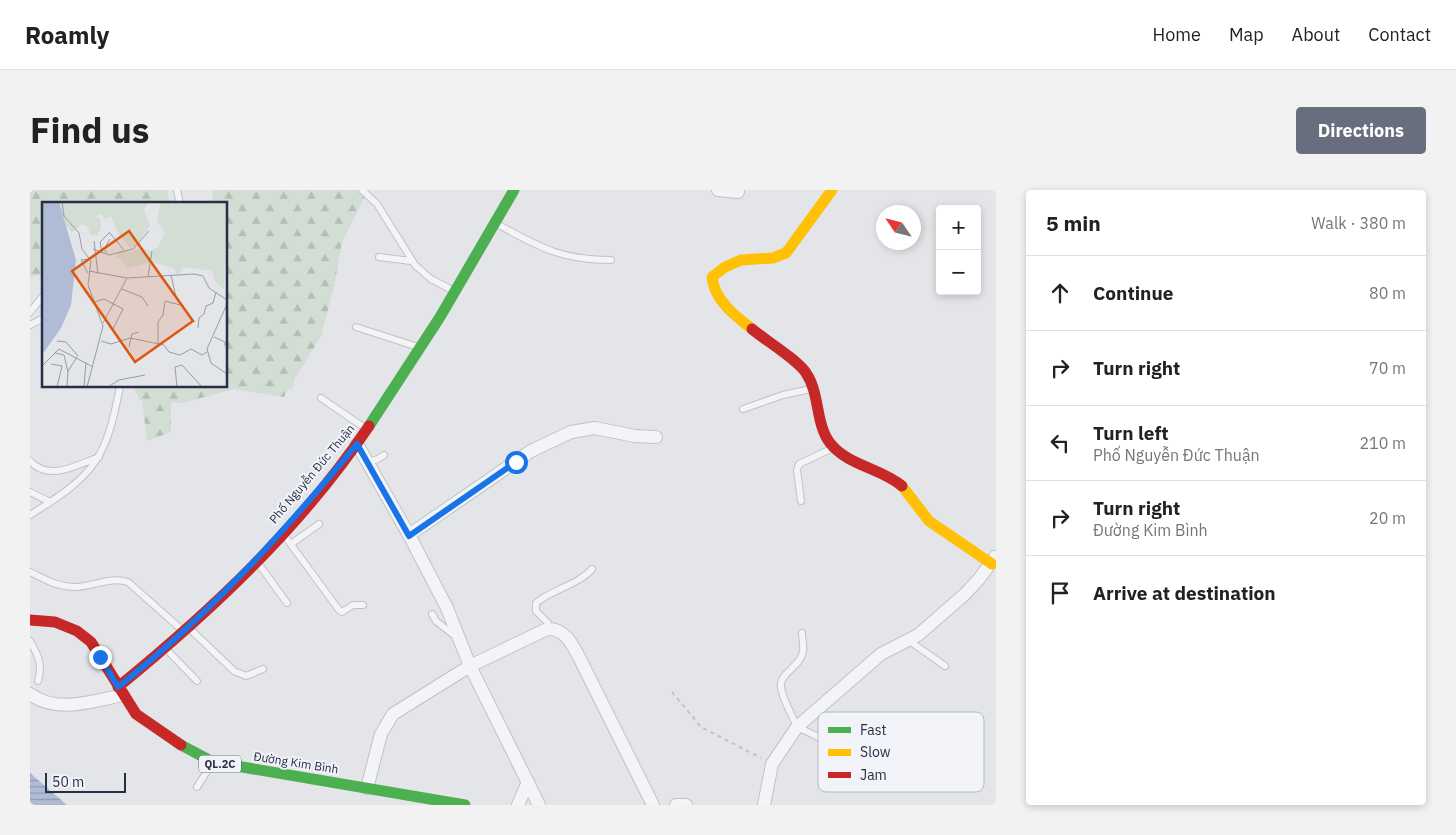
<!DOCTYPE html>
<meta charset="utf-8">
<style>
body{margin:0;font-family:"IBM Plex Sans",sans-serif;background:#f2f2f2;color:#222}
.controls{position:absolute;right:15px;top:15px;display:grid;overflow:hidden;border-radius:5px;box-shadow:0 2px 8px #0003}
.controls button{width:45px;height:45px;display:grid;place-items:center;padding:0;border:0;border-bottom:1px solid #e0e0e0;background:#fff;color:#222;font:25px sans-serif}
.compass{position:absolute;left:846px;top:15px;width:45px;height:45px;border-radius:50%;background:#fff;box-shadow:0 2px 8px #0003;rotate:305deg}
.scale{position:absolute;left:15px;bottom:12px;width:81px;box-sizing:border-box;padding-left:5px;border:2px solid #282e45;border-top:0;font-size:14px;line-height:18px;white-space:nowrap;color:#282e45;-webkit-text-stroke:4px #f1f3f8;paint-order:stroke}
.stop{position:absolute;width:15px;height:15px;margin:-11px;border:4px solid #1a73e8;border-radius:50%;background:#fff}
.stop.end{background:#1a73e8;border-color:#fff;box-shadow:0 1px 5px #0008}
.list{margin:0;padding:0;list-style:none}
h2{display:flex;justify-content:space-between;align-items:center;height:65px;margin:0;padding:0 20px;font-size:21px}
h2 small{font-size:16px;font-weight:400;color:#767676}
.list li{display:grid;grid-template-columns:32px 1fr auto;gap:15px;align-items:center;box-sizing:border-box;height:75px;padding:0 20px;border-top:1px solid #e0e0e0}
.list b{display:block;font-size:19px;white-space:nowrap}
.list p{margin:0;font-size:16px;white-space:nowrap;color:#767676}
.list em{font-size:16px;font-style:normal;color:#767676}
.icon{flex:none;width:28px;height:28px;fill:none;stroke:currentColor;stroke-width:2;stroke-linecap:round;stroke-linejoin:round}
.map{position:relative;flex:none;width:966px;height:615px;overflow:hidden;border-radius:5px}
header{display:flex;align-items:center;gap:30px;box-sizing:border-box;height:70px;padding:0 25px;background:#fff;border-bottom:1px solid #e0e0e0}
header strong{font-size:24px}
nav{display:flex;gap:28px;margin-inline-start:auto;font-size:18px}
.intro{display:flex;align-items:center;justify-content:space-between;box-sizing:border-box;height:120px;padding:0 30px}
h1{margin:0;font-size:35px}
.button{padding:12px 22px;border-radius:5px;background:#696e7e;color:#fff;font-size:18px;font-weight:700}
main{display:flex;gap:30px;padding:0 30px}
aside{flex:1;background:#fff;border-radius:5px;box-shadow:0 2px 8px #0003}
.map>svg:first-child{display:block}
.forest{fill:url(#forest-firs)}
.water{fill:url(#water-rules)}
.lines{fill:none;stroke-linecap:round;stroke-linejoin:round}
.lane-casing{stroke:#c0c2c7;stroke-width:8}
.street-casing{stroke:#c0c2c7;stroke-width:14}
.path{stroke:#c2c3c9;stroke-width:2;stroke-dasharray:4 4;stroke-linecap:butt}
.lane{stroke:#f3f4f6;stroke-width:6}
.street{stroke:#f3f4f6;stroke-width:12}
.fast{stroke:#4caf50;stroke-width:11}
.slow{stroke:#ffc107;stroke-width:11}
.jam{stroke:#c62828;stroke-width:11}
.route{stroke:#1a73e8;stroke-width:6}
.labels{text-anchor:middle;stroke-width:4;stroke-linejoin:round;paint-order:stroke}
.shield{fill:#f1f3f8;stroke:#64697b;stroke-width:1}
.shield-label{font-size:11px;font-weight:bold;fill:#282e45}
.street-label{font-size:12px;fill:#282e45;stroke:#f1f3f8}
.inset-road{fill:none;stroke:#989ca7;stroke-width:1}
.view{fill:#de570f;fill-opacity:0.15;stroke:#de570f;stroke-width:2.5}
.inset-edge{fill:none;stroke:#282e45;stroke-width:2.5}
.key{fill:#f1f3f8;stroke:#b5b8c2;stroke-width:1}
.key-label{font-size:14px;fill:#282e45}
</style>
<header>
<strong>Roamly</strong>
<nav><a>Home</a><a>Map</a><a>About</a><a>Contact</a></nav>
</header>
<div class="intro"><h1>Find us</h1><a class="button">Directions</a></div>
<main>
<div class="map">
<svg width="966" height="615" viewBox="0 0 966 615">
<defs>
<pattern id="forest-firs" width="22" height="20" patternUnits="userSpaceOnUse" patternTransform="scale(1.25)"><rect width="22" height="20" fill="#d2ddd4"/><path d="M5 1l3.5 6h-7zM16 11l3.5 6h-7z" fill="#b4beb7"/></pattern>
<pattern id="water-rules" width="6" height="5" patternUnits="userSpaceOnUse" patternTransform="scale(1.25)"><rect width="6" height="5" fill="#b0bcd6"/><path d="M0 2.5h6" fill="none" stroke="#8f99af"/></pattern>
</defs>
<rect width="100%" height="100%" fill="#e3e5e9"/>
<!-- forest -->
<g class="forest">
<polygon points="0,0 137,0 140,14 14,14 14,84 0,87"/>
<polygon points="183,0 338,0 312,52 304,97 291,146 265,188 262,199 258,199 254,207 204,199 152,213 141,212 141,242 117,251 112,210 109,210 103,196 196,196 196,14 182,14"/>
</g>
<!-- water -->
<polygon class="water" points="0,583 37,615 0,615"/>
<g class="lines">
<defs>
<g id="lane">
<polyline points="147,0 150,14"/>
<polyline points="332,0 347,14 385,75 401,89 424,101"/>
<path d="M 467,34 C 509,57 531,70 581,70"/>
<polyline points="349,67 381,71"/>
<polyline points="0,122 14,105"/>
<polyline points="0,135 14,128"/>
<polyline points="326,137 388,157"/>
<polyline points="291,208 335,238"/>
<polyline points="713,219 753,205 781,199"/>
<path d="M 0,271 C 19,292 47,275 69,267"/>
<polyline points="337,272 348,269 354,265"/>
<polyline points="0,302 20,312"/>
<polyline points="771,311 767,280 769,274 803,258"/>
<path d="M 0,325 C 64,285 76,271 90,196"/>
<polyline points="254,345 309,420 312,422 323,415 333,415"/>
<polyline points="261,354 289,334"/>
<polyline points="228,373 257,413"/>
<path d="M 0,382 C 15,389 27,397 44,397 C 62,397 81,386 98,392 L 152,440"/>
<polyline points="402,424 406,431 425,446"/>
<polyline points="160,439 204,481 216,486 233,479"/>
<path d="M 517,439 L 518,433 L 506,421 L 506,413 C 523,399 548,395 562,379"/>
<path d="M 772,443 C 772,449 774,456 773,462 C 770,476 752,483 751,493 C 749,503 763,527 767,537 C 801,552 810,558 830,589"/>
<polyline points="878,450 915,476"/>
<path d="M 0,451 C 8,465 13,475 8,491"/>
<polyline points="137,460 167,491"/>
<polyline points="167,597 181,575"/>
</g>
<g id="street">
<polyline points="688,0 708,2"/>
<polyline points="327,254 379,345 417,418 440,476 509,615"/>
<polyline points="379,345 501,261 541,242 565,238 605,246 626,247"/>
<path d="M 0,504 C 27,524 63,511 93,505"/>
<path d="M 337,598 L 351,544 L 363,524 L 440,476 L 517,439 C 535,438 542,454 549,467 L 623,615"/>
<polyline points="488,615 498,592"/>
<polyline points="646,615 656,615"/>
<polyline points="734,615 742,574 767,537 851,464 888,445 934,405 949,389 965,367"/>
</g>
</defs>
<!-- lane casing -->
<use href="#lane" class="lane-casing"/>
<!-- street casing -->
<use href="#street" class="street-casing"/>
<!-- path -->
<polyline class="path" points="642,502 671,537 731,568"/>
<!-- lane -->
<use href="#lane" class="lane"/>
<!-- street -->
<use href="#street" class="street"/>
<!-- fast -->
<g class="fast">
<polyline points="339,236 410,127 484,0"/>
<polyline points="151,555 183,572 435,615"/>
</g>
<!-- slow -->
<g class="slow">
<path d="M 722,139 C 705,126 684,110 682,87 L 695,77 L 711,70 L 743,68 L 756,63 L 802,0"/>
<polyline points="872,296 899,331 962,374"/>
</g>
<!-- jam -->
<g class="jam">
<path d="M 722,139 C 735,150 768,170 776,183 C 790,203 785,233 800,253 C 818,276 851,278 872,296"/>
<polyline points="0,430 25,432 47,441 61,452 106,524 151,555"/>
<path d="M 88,497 C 181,421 272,336 339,236"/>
</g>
</g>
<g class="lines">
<!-- route -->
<path class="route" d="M 70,467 L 88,497 C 178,426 254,342 327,254 L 379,346 L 486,272"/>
</g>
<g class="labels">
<!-- shield labels -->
<rect class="shield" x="169" y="565.5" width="42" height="17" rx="4"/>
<g class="shield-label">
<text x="190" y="578">QL.2C</text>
</g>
<!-- street labels -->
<g class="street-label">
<text transform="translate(282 284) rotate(-50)" y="4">Phố Nguyễn Đức Thuận</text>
<text transform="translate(266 573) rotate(9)" y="4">Đường Kim Bình</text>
</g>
</g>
<!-- overview -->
<g transform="translate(12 12)">
<rect width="185" height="185" fill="#e3e5e9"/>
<path d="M 15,0 L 106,0 L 102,8 L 108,24 L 93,45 L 87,45 L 76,32 L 69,14 L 64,17 L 59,12 L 53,15 L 58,17 L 59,26 L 55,34 L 49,33 L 45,24 L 40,22 L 30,30 L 17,17 ZM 119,0 L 185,0 L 182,87 L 173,80 L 170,69 L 142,65 L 135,73 L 132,66 L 110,60 L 86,66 L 77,56 L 72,56 L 78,48 L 89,50 L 100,46 L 108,49 L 116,45 L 123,31 L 115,18 Z" fill="#d2ddd4"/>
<path d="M 0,0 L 17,0 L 34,58 L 29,103 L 19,126 L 0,153 Z" fill="#b0bcd6"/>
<path class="inset-road" d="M 20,0 L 22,14 L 37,31 L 40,47 L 49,59 L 46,83 L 61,124 L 45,185M 67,30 L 82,48M 52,39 L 56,72M 51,47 L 67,53 L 91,47 L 107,29M 60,51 L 58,40 L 67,31M 65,51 L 62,47 L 68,37M 47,69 L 85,76 L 152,72 L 161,74 L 167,86 L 185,98M 46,71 L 39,58 L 48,57M 129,73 L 134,95M 106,75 L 110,49M 80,87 L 100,95 L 106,104M 53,100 L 62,97 L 81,107 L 70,129M 185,102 L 165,147 L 169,161 L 185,172M 61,121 L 85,76M 156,126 L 157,116 L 162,112 L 164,104 L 171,101 L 174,90M 172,135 L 183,140 L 183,144M 15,139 L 24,140 L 36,154M 59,139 L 69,142 L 88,136 L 122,143 L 127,150 L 138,153 L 149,147 L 160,153 L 165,150M 116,143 L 116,120 L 121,113 L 123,99 L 142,104M 87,145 L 90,132 L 97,130M 13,151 L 22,153 L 26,170M 9,162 L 20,164 L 15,185M 0,164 L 17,147 L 51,165M 25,185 L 26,169 L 35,155M 42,185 L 44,160M 66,185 L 77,178 L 103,173M 135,185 L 133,165 L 140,163 L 160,185"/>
<path class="view" d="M 87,29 L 151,119 L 93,160 L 30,69 Z"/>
<rect width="185" height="185" class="inset-edge"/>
</g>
<!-- legend -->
<rect x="788" y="522" width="166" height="80" rx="8" class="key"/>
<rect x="798" y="537" width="23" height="6" fill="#4caf50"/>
<rect x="798" y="559" width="23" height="7" fill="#ffc107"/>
<rect x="798" y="582" width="23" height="6" fill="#c62828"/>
<g class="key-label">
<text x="830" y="545">Fast</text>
<text x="830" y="567">Slow</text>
<text x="830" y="590">Jam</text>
</g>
</svg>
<div class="controls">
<button>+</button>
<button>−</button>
</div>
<svg class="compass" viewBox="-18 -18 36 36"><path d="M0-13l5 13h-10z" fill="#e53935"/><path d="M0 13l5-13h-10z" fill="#767676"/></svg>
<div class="scale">50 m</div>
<div class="stop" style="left:486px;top:272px"></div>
<div class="stop end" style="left:70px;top:467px"></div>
</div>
<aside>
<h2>5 min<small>Walk · 380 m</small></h2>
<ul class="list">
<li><svg class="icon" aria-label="ahead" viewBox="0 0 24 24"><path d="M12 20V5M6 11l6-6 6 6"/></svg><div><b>Continue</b></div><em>80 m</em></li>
<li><svg class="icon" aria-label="right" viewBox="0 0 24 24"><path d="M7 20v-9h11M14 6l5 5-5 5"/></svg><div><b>Turn right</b></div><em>70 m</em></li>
<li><svg class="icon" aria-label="left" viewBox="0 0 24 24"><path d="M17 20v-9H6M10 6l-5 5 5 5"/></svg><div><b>Turn left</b><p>Phố Nguyễn Đức Thuận</p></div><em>210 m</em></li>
<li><svg class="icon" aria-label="right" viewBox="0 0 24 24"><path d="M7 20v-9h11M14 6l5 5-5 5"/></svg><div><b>Turn right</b><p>Đường Kim Bình</p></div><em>20 m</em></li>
<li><svg class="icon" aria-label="arrive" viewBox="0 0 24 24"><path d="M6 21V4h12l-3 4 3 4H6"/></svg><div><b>Arrive at destination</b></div></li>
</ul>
</aside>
</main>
